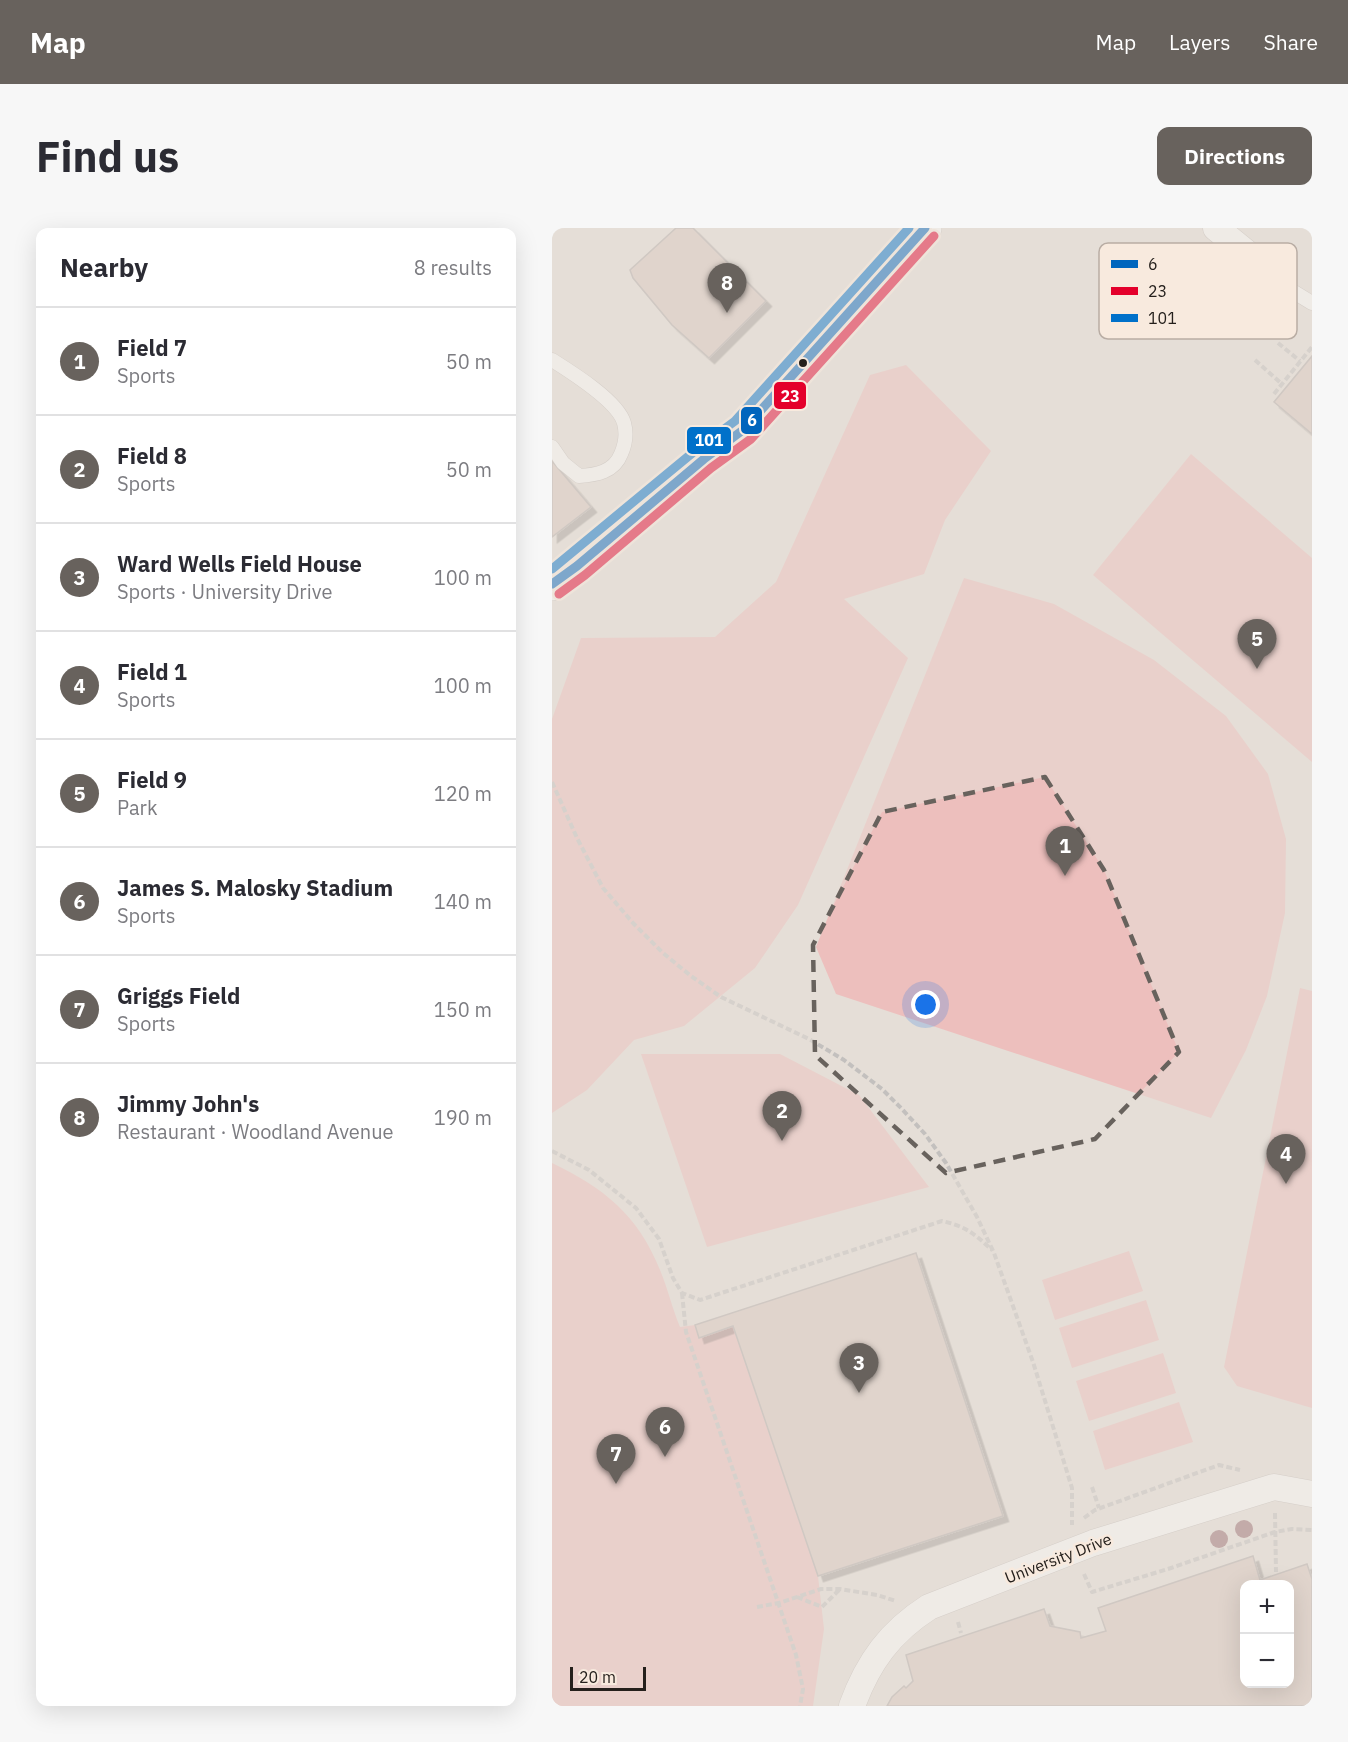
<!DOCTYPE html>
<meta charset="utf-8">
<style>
body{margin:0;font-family:"IBM Plex Sans",sans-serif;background:#f7f7f7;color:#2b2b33}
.controls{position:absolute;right:18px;bottom:18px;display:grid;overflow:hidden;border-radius:12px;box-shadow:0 6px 24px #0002}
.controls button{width:54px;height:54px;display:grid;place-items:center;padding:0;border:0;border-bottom:2px solid #e1e1e2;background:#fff;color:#2b2b33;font:30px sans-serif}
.scale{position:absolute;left:18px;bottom:15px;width:76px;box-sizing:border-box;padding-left:6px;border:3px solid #25201c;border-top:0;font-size:16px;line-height:21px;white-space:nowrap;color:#25201c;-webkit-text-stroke:4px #f8eade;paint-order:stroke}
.you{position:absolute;left:374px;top:777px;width:21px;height:21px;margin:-15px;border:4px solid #fff;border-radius:50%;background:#1a73e8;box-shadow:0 0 0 9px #1a73e833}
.badge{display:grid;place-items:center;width:39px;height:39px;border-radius:50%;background:#68625d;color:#fff;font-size:20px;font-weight:700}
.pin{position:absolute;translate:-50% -50px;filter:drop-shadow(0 2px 3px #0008)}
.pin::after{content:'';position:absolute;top:32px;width:21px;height:18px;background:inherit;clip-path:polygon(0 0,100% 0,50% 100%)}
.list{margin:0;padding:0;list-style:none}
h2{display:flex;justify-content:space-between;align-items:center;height:78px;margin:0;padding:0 24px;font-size:26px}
h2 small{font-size:20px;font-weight:400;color:#7c7c81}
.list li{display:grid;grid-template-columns:39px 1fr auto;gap:18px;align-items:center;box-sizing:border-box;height:108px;padding:0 24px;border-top:2px solid #e1e1e2}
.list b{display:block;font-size:22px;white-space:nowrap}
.list p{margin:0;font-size:20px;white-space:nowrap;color:#7c7c81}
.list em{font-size:20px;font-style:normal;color:#7c7c81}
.map{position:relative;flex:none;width:760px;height:1478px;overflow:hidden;border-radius:12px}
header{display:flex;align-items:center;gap:36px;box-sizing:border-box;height:84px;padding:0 30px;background:#68625d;color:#fff}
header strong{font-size:28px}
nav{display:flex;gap:33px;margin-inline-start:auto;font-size:21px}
.intro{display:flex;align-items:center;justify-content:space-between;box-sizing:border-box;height:144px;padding:0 36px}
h1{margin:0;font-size:42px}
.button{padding:15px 27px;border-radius:12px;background:#68625d;color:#fff;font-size:21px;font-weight:700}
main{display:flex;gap:36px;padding:0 36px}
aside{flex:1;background:#fff;border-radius:12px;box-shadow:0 6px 24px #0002}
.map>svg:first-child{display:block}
.green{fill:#edbfbd}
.building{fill:#d9c7bf;stroke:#b5aeaa;stroke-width:1.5;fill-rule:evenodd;filter:url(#shadow)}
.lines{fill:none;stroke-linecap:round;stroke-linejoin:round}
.service-casing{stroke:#c1bcb7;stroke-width:15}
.minor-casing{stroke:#c1bcb7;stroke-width:27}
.secondary-casing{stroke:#c1bcb7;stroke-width:34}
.path{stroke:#c3c0be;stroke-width:4;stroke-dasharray:6 3;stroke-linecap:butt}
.service{stroke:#fbfaf9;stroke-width:14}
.minor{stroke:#fbfaf9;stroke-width:26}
.secondary{stroke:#fbfaf9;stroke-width:33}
.bus-1-casing{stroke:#f8eade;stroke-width:14}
.bus-2-casing{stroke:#f8eade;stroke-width:14}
.bus-3-casing{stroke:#f8eade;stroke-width:14}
.bus-1{stroke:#0065bd;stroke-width:9}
.bus-2{stroke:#e4002b;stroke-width:9}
.bus-3{stroke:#0071ca;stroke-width:9}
.tree{fill:#996d71}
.marked{fill:none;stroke:#68625d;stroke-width:4.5;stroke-dasharray:12 8;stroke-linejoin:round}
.bus-dot{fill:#25201c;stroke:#f8eade;stroke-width:2}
.labels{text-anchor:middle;stroke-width:5;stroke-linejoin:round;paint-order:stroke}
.street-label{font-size:16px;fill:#25201c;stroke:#f8eade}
.key{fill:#f8eade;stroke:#b9ada4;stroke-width:1.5}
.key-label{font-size:16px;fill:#25201c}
.line-badge{stroke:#f8eade;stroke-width:2}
.badge-label{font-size:16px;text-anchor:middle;font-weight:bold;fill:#fff}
</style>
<header>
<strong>Map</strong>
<nav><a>Map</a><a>Layers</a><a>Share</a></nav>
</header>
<div class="intro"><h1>Find us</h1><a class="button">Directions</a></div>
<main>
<aside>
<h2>Nearby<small>8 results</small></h2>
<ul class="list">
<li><span class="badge">1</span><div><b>Field 7</b><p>Sports</p></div><em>50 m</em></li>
<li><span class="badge">2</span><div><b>Field 8</b><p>Sports</p></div><em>50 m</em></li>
<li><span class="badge">3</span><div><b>Ward Wells Field House</b><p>Sports · University Drive</p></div><em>100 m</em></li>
<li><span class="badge">4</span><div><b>Field 1</b><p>Sports</p></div><em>100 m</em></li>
<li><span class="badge">5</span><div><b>Field 9</b><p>Park</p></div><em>120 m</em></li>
<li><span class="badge">6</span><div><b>James S. Malosky Stadium</b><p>Sports</p></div><em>140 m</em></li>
<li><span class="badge">7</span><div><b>Griggs Field</b><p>Sports</p></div><em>150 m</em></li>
<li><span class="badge">8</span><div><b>Jimmy John's</b><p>Restaurant · Woodland Avenue</p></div><em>190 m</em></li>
</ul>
</aside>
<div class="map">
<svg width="760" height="1478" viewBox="0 0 760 1478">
<defs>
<filter id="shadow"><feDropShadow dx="5.5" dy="5.5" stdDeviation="0" flood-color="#0004"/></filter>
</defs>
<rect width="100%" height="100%" fill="#e5ded7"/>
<!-- green -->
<g class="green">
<polygon points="354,137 439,223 393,292 372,346 292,371 356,430 246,677 203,740 132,798 82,812 35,862 0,885 0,491 29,410 163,409 224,354 318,147"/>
<polygon points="639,226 760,330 760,534 541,347"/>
<polygon points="412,350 502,376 602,432 674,488 716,546 734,611 733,685 715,768 694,822 659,890 284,766 264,719"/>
<polygon points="748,760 760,763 760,1180 685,1158 672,1139"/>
<polygon points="89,826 228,826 307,867 377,959 155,1019"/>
<path d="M 0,935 C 52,960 86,987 108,1042 C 116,1061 120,1080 128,1099 L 143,1097 L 148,1110 L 181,1098 L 266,1348 L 272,1401 L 261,1478 L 0,1478 Z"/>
<polygon points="577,1023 591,1063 503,1092 490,1052"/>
<polygon points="594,1072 607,1112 520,1140 507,1100"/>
<polygon points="611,1125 624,1165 537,1193 524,1153"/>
<polygon points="627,1174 641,1214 553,1242 541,1203"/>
</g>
<!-- building -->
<g class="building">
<polygon points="124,0 141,0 214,73 157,130 120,97 81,50 78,42"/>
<polygon points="760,128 760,206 722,174"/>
<polygon points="0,233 39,279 0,309"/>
<polygon points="364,1025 451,1288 266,1348 181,1098 147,1110 143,1097"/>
<path d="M 701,1328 L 708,1352 L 755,1336 L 760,1351 L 760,1478 L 335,1478 L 340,1469 L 352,1458 L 354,1460 L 361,1453 L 354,1427 L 492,1381 L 498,1398 L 528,1404 L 529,1410 L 554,1403 L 546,1380 ZM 692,1356 L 738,1356 L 738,1456 L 692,1456 Z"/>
</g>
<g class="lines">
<defs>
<g id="service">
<polyline points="696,26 742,64 760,75"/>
<polyline points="702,66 738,61 733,95"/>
<path d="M 0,132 C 19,144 66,173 72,195 C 75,206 73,217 69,226 C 62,244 44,247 27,248 L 11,235 L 0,219"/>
</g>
<g id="minor">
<polyline points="664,0 696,26"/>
<path d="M 300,1478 C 316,1434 338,1404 377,1379 L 541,1315 L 722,1259 L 760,1266"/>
</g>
<polyline id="secondary" points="0,356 25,338 152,231 191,202 373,0"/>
</defs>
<!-- service casing -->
<use href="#service" class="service-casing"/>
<!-- minor casing -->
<use href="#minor" class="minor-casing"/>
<!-- secondary casing -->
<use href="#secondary" class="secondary-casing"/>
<!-- path -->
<g class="path">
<polyline points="726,115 748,133"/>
<polyline points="703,132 730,156"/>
<polyline points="722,166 760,119"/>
<polyline points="0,554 25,610 51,660 81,695 111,725 139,748 169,769 257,811 292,832 330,861 349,880 373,906 394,935 425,989 442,1025 481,1134 520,1260 520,1297"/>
<path d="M 0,923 L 37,942 L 84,980 L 107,1011 L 121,1050 L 130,1065 L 148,1072 L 390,993 C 413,998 423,1006 440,1022"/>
<polyline points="130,1065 134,1104 244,1427 251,1461 248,1478"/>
<polyline points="540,1259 547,1280"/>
<polyline points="723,1285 724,1344"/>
<polyline points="532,1290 543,1282 667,1237 688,1242"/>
<polyline points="532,1346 540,1364 616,1341 723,1304 740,1301 760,1302"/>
<polyline points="245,1369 270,1379 288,1361"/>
<polyline points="205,1379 227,1375 269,1361 288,1361 325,1367 344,1373"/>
<polyline points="406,1394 409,1405"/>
</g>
<!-- service -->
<use href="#service" class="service"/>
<!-- minor -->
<use href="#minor" class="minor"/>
<!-- secondary -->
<use href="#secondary" class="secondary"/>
<defs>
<polyline id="bus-1" points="0,356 25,338 152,231 191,202 373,0"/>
<polyline id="bus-2" points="7,366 33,347 159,240 199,211 382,8"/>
<polyline id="bus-3" points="0,341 144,222 183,193 357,0"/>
</defs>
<!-- bus-1 casing -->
<use href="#bus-1" class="bus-1-casing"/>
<!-- bus-2 casing -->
<use href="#bus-2" class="bus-2-casing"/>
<!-- bus-3 casing -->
<use href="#bus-3" class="bus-3-casing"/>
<!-- bus-1 -->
<use href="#bus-1" class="bus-1"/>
<!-- bus-2 -->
<use href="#bus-2" class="bus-2"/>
<!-- bus-3 -->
<use href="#bus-3" class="bus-3"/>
</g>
<!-- trees -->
<g class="tree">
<circle cx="692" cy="1301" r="9"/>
<circle cx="667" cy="1311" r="9"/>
</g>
<!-- marked area -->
<path d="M0 0H760V1478H0ZM 493,549 L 552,642 L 627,824 L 543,911 L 394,945 L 263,827 L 261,717 L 330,584 Z" fill="#e5ded7" fill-opacity=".55" fill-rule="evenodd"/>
<path class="marked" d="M 493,549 L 552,642 L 627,824 L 543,911 L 394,945 L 263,827 L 261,717 L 330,584 Z"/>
<!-- markers -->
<circle class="bus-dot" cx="251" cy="135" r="5"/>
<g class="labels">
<!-- street labels -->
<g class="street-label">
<text transform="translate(506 1330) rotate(-21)" y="6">University Drive</text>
</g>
</g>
<!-- legend -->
<rect x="547" y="15" width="198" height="96" rx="9" class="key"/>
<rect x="559" y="32" width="27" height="8" fill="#0065bd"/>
<rect x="559" y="59" width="27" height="8" fill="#e4002b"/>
<rect x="559" y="86" width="27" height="8" fill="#0071ca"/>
<g class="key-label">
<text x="596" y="42">6</text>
<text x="596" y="69">23</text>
<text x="596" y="96">101</text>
</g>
<g class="line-badge">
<rect x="221" y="153" width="34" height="29" rx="6" fill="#e4002b"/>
<rect x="188" y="178" width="23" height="29" rx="6" fill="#0065bd"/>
<rect x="134" y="198" width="46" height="29" rx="6" fill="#0071ca"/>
</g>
<g class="badge-label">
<text x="238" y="174">23</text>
<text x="200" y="198">6</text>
<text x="157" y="218">101</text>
</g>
</svg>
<div class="controls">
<button>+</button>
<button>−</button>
</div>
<div class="scale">20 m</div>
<div class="you"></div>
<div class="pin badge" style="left:513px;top:648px">1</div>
<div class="pin badge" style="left:230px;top:913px">2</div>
<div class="pin badge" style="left:307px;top:1165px">3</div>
<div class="pin badge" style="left:734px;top:956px">4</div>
<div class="pin badge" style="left:705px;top:441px">5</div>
<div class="pin badge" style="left:113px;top:1229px">6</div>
<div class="pin badge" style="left:64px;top:1256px">7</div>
<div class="pin badge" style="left:175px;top:85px">8</div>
</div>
</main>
